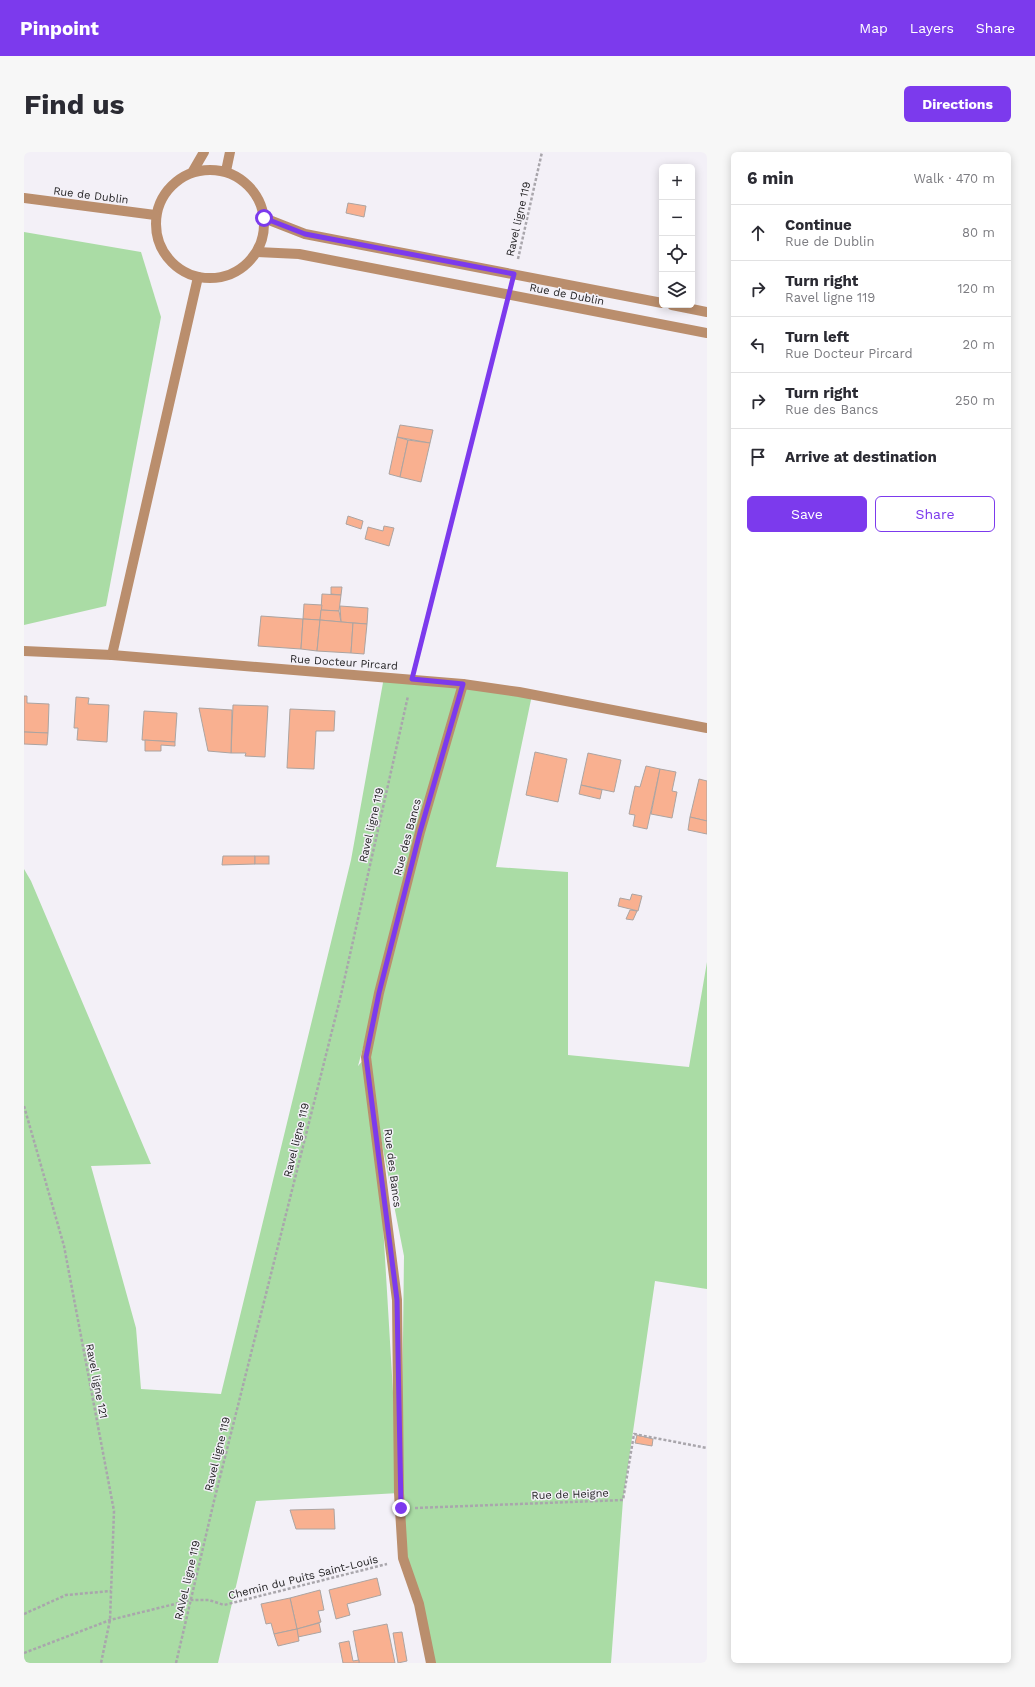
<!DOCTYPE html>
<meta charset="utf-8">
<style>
body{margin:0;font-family:"Work Sans",sans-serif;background:#f7f7f7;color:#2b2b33}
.controls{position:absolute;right:12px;top:12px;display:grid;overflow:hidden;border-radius:6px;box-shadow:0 2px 10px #0003}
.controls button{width:36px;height:36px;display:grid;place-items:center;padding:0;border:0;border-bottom:1px solid #e1e1e2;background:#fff;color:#2b2b33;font:20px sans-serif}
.stop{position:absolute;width:12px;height:12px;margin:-9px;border:3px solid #7c3aed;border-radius:50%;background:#fff}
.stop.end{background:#7c3aed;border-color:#fff;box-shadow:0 1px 4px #0008}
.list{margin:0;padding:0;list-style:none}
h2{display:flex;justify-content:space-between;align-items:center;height:52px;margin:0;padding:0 16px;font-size:17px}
h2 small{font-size:13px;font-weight:400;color:#7c7c81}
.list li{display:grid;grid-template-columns:26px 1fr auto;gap:12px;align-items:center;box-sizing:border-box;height:56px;padding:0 16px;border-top:1px solid #e1e1e2}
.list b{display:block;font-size:15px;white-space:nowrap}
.list p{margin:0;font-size:13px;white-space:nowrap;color:#7c7c81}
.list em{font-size:13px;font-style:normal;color:#7c7c81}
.actions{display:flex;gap:8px;padding:12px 16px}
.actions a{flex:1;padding:9px 0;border:1px solid #7c3aed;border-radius:6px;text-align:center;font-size:14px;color:#7c3aed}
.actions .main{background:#7c3aed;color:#fff}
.icon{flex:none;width:22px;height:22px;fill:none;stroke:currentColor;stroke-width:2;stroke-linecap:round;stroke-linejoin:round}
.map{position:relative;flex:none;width:683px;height:1511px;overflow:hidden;border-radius:6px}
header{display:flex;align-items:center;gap:24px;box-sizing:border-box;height:56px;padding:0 20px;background:#7c3aed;color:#fff}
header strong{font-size:19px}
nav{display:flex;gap:22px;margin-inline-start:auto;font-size:14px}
.intro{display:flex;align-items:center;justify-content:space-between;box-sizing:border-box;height:96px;padding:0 24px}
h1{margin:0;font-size:28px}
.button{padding:10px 18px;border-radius:6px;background:#7c3aed;color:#fff;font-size:14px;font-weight:700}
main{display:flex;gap:24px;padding:0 24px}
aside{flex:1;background:#fff;border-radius:6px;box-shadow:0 2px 10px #0003}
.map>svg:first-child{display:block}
.green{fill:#aadca5;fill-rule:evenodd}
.building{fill:#f9b090;stroke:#aca4a1}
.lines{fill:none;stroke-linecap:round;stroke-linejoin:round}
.path{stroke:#a9a6ac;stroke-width:2.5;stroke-dasharray:3 2;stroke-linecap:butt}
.street{stroke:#ba8e6d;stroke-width:10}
.route{stroke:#7c3aed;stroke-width:5}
.labels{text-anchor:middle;stroke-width:3;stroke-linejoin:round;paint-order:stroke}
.street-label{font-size:11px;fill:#242325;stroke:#f3f0f7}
</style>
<header>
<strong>Pinpoint</strong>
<nav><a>Map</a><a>Layers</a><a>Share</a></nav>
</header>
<div class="intro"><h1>Find us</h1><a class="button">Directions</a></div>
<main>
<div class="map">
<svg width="683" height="1511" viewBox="0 0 683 1511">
<rect width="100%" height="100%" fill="#f3f0f7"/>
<!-- green -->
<g class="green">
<polygon points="0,80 117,100 137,165 82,454 0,473"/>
<path d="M 360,525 L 508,543 L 472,715 L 544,720 L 544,903 L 665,915 L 683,810 L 683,1137 L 631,1129 L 599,1348 L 587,1511 L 407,1511 L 379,1406 L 377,1356 L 380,1104 L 346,931 L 355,1005 L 375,1341 L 232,1349 L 194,1511 L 0,1511 L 0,717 L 7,729 L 127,1012 L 67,1014 L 112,1176 L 117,1237 L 197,1242 L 327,708 ZM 406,651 L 355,841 L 342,905 L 334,914 Z"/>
</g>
<!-- building -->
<g class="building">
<polygon points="324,51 342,54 340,65 322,61"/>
<polygon points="376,273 409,278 406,291 373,285"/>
<polygon points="373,285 384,288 376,325 365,322"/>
<polygon points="384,288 406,291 397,330 376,325"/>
<polygon points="324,364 339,369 337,377 322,372"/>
<polygon points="360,374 370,376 365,394 341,387 344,375 359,379"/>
<polygon points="307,435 318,435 317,443 307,442"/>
<polygon points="298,442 317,443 315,459 297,458"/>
<polygon points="280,452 298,453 296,468 279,467"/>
<polygon points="316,454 344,456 343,472 317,470"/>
<polygon points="297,458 315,459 317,470 296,468"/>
<polygon points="237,464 279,467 277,497 234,494"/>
<polygon points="279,467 296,468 293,499 277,497"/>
<polygon points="296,468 329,471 327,501 293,499"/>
<polygon points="329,471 343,472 340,502 327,501"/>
<polygon points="0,544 3,544 3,551 25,552 24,581 0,580"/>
<polygon points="52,545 65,546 64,552 85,553 83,590 53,588 54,576 50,576"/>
<polygon points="209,553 244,554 241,605 221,604 222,601 207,601"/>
<polygon points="175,556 208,558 207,601 184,599"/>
<polygon points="266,557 311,559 310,579 292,579 290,617 263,616"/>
<polygon points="120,559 153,561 151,590 118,588"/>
<polygon points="0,580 24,581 23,593 0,592"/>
<polygon points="121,588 151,590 151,594 137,593 137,599 121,599"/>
<polygon points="511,600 543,607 534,650 502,643"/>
<polygon points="564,601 597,608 590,640 557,633"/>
<polygon points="622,614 636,617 623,677 609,674 611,663 605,662 611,634 616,635"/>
<polygon points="636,617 652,620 648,639 653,640 648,666 627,662"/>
<polygon points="675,627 683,629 683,669 666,665"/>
<polygon points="557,633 578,638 576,647 555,642"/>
<polygon points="666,665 683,669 683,682 664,678"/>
<polygon points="199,704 231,704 231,712 198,713"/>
<rect x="231" y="704" width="14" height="8"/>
<polygon points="608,742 618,744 614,759 594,754 596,746 606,748"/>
<polygon points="606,758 613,759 609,768 602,767"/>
<polygon points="613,1283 629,1287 628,1294 611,1291"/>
<polygon points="310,1357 311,1377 272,1377 266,1358"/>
<polygon points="353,1426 357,1443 323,1452 326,1463 312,1467 305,1438"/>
<polygon points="296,1438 300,1458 294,1459 297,1470 273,1477 266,1446"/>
<polygon points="266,1446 273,1477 250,1482 247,1471 242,1472 237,1452"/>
<polygon points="295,1471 297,1480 274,1485 273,1477"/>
<polygon points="363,1472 371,1511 335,1511 329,1479"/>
<polygon points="273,1477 275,1489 254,1494 250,1482"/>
<polygon points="378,1480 383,1509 374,1511 369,1481"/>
<polygon points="325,1489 329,1509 335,1508 335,1511 319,1511 315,1491"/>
</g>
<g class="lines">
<!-- path -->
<g class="path">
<polyline points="494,107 518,0"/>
<polyline points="391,512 481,158"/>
<polyline points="0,954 40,1094 90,1359 86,1468 77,1511"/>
<polyline points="391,1356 599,1348 610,1282 683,1296"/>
<polyline points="0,1462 42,1443 87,1439"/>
<polyline points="0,1501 86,1468 167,1448 185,1448 200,1453 363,1412"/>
<polyline points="152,1511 190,1349 316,847 384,544"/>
</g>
<!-- street -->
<g class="street">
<circle cx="186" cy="72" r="54"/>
<polyline points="169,19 180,0"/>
<polyline points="202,19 206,0"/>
<polyline points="0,46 131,63"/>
<polyline points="240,66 281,82 638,151"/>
<polyline points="233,100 275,102 683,181"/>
<polyline points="648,153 683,160"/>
<polyline points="0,499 88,503 439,532 495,540 683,576"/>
<polyline points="88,503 174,125"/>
<polyline points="407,1511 395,1452 379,1406 375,1341 373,1148 342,905 355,841 396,680 439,532"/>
</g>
</g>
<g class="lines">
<!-- route -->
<polyline class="route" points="240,66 281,82 490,122 388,527 439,532 396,680 355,841 342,905 373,1148 377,1356"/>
</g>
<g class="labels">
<!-- street labels -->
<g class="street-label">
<text transform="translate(67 43) rotate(7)" y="4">Rue de Dublin</text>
<text transform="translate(494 67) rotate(-77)" y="4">Ravel ligne 119</text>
<text transform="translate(543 142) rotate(11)" y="4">Rue de Dublin</text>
<text transform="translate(320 510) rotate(4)" y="4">Rue Docteur Pircard</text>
<text transform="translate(347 673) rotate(-77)" y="4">Ravel ligne 119</text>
<text transform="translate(383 685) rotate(-75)" y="4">Rue des Bancs</text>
<text transform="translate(272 988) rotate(-76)" y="4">Ravel ligne 119</text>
<text transform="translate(369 1016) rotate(83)" y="4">Rue des Bancs</text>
<text transform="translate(73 1229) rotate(79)" y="4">Ravel ligne 121</text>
<text transform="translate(193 1302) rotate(-76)" y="4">Ravel ligne 119</text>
<text transform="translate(546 1342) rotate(-2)" y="4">Rue de Heigne</text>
<text transform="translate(279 1425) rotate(-14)" y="4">Chemin du Puits Saint-Louis</text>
<text transform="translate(163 1428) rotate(-77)" y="4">RAVeL ligne 119</text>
</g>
</g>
</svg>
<div class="controls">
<button>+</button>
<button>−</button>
<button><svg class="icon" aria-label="locate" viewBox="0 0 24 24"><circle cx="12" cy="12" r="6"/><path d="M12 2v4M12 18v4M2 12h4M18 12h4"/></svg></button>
<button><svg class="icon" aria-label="layers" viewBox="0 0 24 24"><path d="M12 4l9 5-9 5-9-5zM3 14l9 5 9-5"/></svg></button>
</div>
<div class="stop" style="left:240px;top:66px"></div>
<div class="stop end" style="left:377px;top:1356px"></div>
</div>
<aside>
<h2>6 min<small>Walk · 470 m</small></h2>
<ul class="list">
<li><svg class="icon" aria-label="ahead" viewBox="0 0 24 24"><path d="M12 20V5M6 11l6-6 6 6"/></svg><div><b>Continue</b><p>Rue de Dublin</p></div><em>80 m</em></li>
<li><svg class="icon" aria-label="right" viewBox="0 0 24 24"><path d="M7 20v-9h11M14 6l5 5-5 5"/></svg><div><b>Turn right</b><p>Ravel ligne 119</p></div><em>120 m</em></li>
<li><svg class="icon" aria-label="left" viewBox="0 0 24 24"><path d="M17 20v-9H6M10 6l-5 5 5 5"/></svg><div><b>Turn left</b><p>Rue Docteur Pircard</p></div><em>20 m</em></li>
<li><svg class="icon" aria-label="right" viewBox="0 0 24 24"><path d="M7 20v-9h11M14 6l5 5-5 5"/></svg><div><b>Turn right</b><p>Rue des Bancs</p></div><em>250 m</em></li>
<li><svg class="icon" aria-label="arrive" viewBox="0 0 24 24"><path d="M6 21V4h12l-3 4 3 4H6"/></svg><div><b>Arrive at destination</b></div></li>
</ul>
<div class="actions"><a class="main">Save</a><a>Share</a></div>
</aside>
</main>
